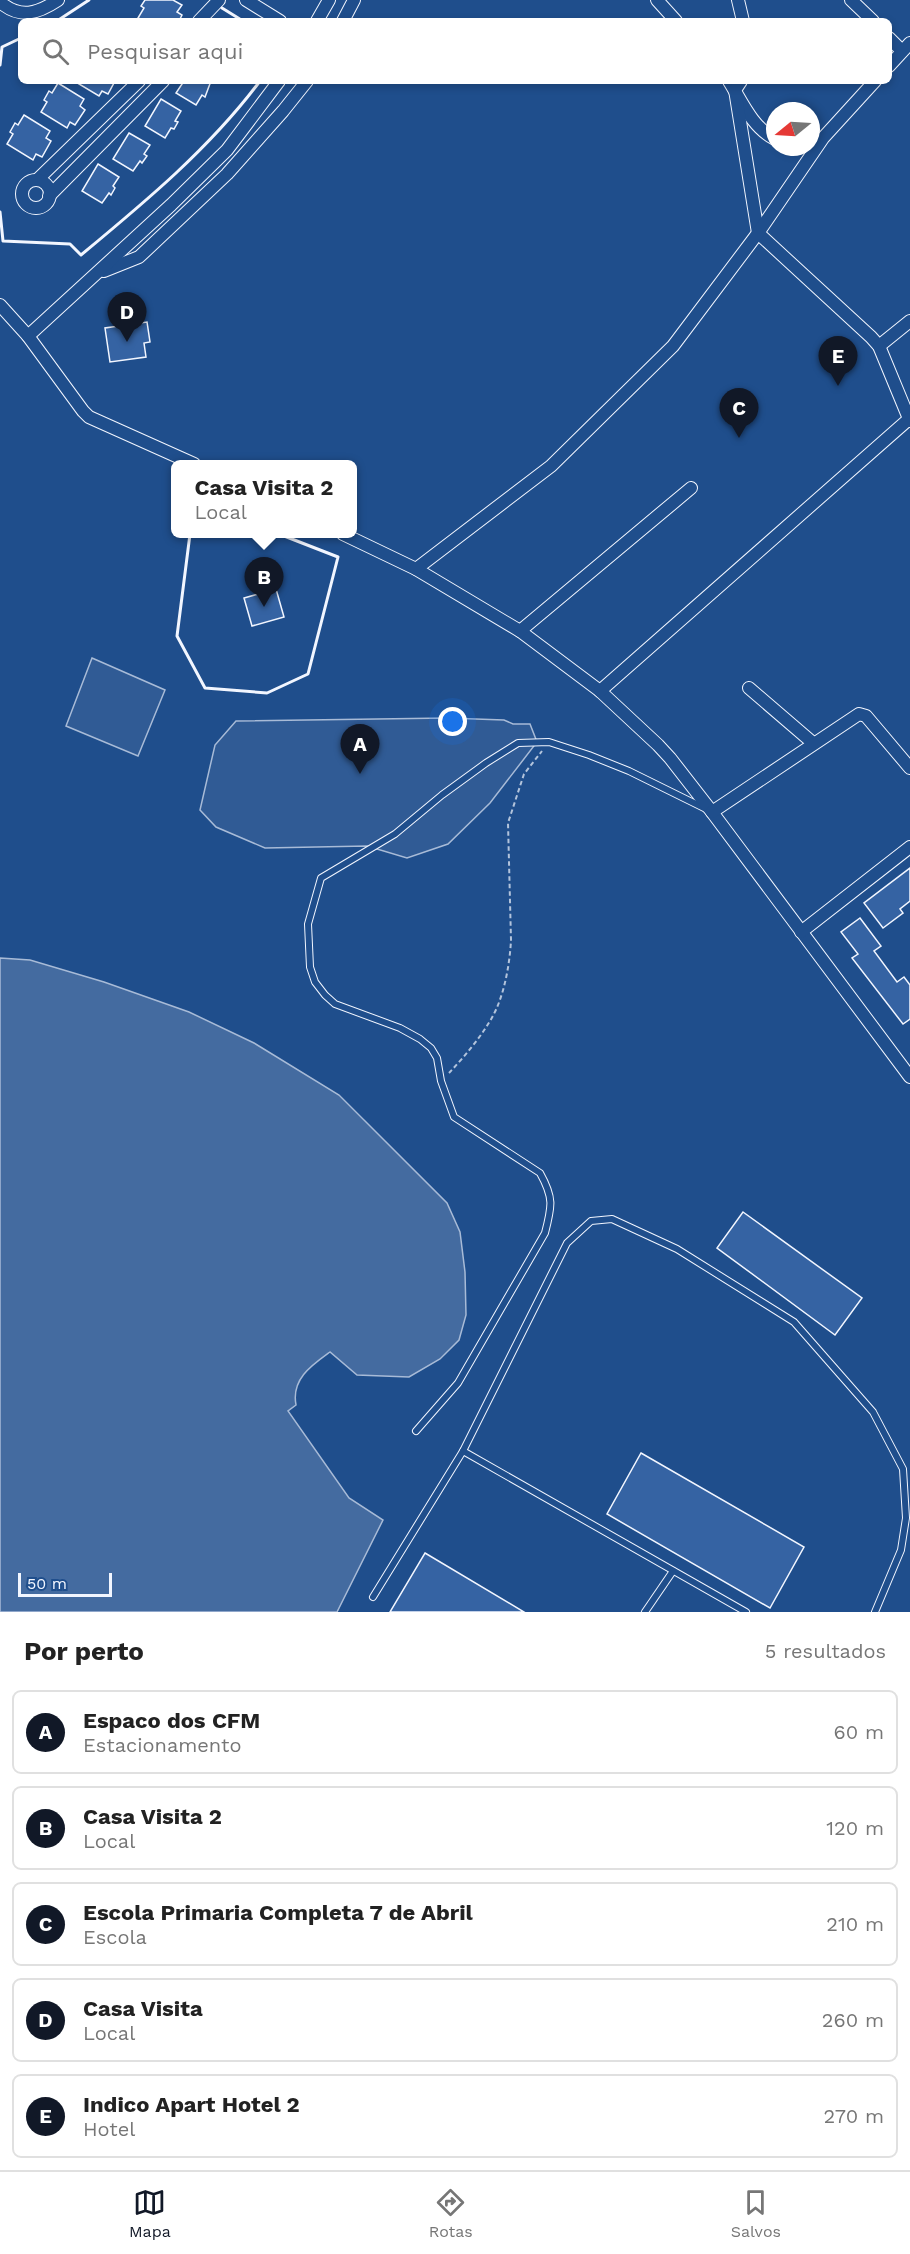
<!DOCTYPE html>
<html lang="pt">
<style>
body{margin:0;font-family:"Work Sans",sans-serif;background:#f2f2f2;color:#222}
.compass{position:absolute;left:766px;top:102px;width:54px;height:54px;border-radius:50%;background:#fff;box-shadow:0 3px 9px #0003;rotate:252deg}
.scale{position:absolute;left:18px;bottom:15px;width:94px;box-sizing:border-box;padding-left:6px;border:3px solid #f2f6ff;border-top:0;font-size:16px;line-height:21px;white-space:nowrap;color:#f2f6ff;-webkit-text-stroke:4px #1f4e8c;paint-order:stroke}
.you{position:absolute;left:453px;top:722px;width:21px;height:21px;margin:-15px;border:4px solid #fff;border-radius:50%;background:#1a73e8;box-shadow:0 0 0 9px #1a73e833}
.badge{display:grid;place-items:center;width:39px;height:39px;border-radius:50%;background:#111827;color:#fff;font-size:20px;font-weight:700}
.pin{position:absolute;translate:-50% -50px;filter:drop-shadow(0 2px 3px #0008)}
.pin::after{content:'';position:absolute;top:32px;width:21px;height:18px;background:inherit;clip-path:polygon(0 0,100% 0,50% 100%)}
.popup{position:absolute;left:171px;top:460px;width:186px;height:78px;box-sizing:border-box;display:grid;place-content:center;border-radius:9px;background:#fff;filter:drop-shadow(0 2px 4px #0005);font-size:20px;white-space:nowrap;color:#767676}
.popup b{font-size:22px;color:#222}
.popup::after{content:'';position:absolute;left:50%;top:100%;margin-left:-12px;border:12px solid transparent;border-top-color:#fff}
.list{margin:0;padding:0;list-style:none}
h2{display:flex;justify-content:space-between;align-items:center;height:78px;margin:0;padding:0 24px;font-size:26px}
h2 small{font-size:20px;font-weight:400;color:#767676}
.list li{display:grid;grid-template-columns:39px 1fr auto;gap:18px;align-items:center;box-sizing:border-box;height:84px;margin:0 12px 12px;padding:0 12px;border:2px solid #e0e0e0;border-radius:9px}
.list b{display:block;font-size:22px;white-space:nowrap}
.list p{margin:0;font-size:20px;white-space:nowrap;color:#767676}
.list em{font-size:20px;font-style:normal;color:#767676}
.icon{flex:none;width:33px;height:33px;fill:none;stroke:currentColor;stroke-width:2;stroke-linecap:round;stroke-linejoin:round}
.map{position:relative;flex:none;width:910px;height:1612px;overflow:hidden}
.search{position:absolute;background:#fff;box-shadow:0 3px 9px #0003;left:18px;right:18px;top:18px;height:66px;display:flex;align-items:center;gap:15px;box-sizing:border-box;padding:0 21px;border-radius:9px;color:#767676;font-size:22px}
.sheet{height:558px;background:#fff}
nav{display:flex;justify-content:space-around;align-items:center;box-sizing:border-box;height:84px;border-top:2px solid #e0e0e0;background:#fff;font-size:16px;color:#767676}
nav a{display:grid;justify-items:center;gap:3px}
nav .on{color:#111827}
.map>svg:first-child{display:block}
.built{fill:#305b95;stroke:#a8bbd7;stroke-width:1.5}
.water{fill:#446ba0;stroke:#a8bbd7;stroke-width:1.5}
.building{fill:#3563a3;stroke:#f2f6ff;stroke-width:1.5}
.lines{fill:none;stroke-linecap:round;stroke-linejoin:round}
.service-casing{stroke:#f2f6ff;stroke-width:8}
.minor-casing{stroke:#f2f6ff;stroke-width:14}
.path{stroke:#b3c4dc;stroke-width:2;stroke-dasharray:4.5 3;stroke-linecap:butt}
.service{stroke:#1f4e8c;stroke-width:6}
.minor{stroke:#1f4e8c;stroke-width:12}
.wall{stroke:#f2f6ff;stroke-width:3}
</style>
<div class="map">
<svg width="910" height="1612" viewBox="0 0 910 1612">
<rect width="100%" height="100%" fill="#1f4e8c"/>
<!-- built -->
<g class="built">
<polygon points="92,658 165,690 138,756 66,726"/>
<polygon points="447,718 504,720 513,724 530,724 537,742 490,803 448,844 407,858 367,846 265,848 216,827 200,810 215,745 236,721"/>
</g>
<!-- water -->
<path class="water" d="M 0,958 L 30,960 L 104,982 L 189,1012 L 254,1043 L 339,1095 L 447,1203 L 460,1232 L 465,1272 L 466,1315 L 459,1340 L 440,1359 L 409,1377 L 357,1375 L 330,1352 C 312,1365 291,1379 296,1405 L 288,1411 L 349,1498 L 383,1520 L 337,1612 L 0,1612 Z"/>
<!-- building -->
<g class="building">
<polygon points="145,0 173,0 182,5 177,12 182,15 179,21 144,21 138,18 144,8 141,6"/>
<polygon points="74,81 115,81 108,94 102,91 99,96"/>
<polygon points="184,81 211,81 205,97 202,95 196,105 176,93"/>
<polygon points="58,83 84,99 80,106 85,110 75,125 70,122 67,128 41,112 47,102 44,100 49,91 52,93"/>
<polygon points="161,99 181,111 175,121 178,122 174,129 171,128 165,138 145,126"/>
<polygon points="24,115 50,131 46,138 51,141 42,157 36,154 33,160 7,144 13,134 10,132 15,123 18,125"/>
<polygon points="129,133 150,145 144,154 147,156 142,163 140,161 133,171 113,159"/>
<polygon points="98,164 119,177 113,186 115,188 111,195 109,193 102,203 82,191"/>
<polygon points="147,322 150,342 144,343 146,357 110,362 105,328"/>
<polygon points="276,589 284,617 252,626 244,598"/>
<polygon points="910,868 910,901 900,909 903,913 883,928 864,903"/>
<polygon points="860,918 881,946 874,951 897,982 904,977 910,985 910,1019 903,1024 852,958 858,954 841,932"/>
<polygon points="743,1212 862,1298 835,1335 717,1248"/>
<polygon points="641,1453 804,1547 770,1608 607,1514"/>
<polygon points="425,1553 524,1612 390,1612"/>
</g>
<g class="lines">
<defs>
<g id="service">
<path d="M 416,1431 L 458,1383 L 545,1233 C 552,1206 554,1198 540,1173 L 454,1117 L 441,1081 L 437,1058 L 431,1048 L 420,1039 L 400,1028 L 335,1004 L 325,995 L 315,982 L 310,967 L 308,924 L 321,878 L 395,834 L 442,795 L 486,763 L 518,743 L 549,742 L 589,755 L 629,771 L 706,809"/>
<polyline points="463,1451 746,1612"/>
<polyline points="373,1597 463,1451 567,1243 591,1221 612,1219 677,1249 794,1322 873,1412 903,1469 906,1518 901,1550 875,1612"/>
<polyline points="645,1612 673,1571"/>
</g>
<g id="minor">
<polyline points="246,0 280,21"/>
<polyline points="657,0 676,21"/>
<polyline points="738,0 743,21"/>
<polyline points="851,0 873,21"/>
<path d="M 0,2 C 20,19 37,14 58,0"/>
<polyline points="199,21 219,0"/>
<polyline points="317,21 329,0"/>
<polyline points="343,21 354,0"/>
<polyline points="889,38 902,51"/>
<polyline points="889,66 910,43"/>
<path d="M 729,81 C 742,102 752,127 775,139"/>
<polyline points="741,81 735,90 758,233 871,337 879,346 910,421"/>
<polyline points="37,180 139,81"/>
<circle cx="36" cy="194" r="14"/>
<polyline points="49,196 163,81"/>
<polyline points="104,271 139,257 227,174 283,111 307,81"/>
<polyline points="0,305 28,336 83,411 89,417 194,464"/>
<polyline points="28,336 171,205 227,150 279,81"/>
<polyline points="879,346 910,321"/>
<polyline points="343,534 416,569 520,631 600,691 658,745 670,758 712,812 910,1077"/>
<polyline points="416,569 551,466 673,346 758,233 823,138 875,81"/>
<polyline points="520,631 691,488"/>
<polyline points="749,688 813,743"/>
<polyline points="600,691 909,419"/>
<polyline points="712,812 859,714 866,716 910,768"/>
<polyline points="801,932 910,847"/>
</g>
</defs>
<!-- service casing -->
<use href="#service" class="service-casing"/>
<!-- minor casing -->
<use href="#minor" class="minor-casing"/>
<!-- path -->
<path class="path" d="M 449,1073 C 466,1055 489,1028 498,1005 C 506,985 510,960 511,940 L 508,823 L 524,774 L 542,751"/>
<!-- service -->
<use href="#service" class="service"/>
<!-- minor -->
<use href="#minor" class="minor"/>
<!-- wall -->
<g class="wall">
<polyline points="222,8 243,21"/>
<polyline points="57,21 89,0"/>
<polyline points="0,65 2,47 21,38"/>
<path d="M 0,212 L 3,241 L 70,244 L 81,255 C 145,202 210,148 260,81"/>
<polyline points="190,534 177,636 205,688 267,693 308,674 338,557 279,534"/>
</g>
</g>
</svg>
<svg class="compass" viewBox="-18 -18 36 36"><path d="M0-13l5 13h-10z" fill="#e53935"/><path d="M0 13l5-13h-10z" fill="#767676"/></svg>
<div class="scale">50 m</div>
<div class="you"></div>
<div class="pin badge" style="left:360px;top:774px">A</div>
<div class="pin badge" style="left:264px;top:607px">B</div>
<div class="popup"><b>Casa Visita 2</b>Local</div>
<div class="pin badge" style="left:739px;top:438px">C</div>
<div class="pin badge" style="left:127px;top:342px">D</div>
<div class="pin badge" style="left:838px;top:386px">E</div>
<div class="search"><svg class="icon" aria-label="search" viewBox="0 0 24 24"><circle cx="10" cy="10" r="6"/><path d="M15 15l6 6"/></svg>Pesquisar aqui</div>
</div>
<section class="sheet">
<h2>Por perto<small>5 resultados</small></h2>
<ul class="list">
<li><span class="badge">A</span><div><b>Espaco dos CFM</b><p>Estacionamento</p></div><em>60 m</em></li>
<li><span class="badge">B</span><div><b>Casa Visita 2</b><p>Local</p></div><em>120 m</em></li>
<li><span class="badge">C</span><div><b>Escola Primaria Completa 7 de Abril</b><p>Escola</p></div><em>210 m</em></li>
<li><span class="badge">D</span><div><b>Casa Visita</b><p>Local</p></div><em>260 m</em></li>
<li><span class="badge">E</span><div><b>Indico Apart Hotel 2</b><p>Hotel</p></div><em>270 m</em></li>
</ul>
</section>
<nav>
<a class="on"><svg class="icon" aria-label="map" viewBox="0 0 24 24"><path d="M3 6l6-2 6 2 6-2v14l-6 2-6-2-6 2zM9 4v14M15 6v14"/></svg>Mapa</a>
<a><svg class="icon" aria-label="directions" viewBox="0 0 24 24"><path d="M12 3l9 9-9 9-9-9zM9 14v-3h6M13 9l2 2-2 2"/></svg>Rotas</a>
<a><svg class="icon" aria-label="saved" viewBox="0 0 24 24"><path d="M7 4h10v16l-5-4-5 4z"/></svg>Salvos</a>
</nav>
